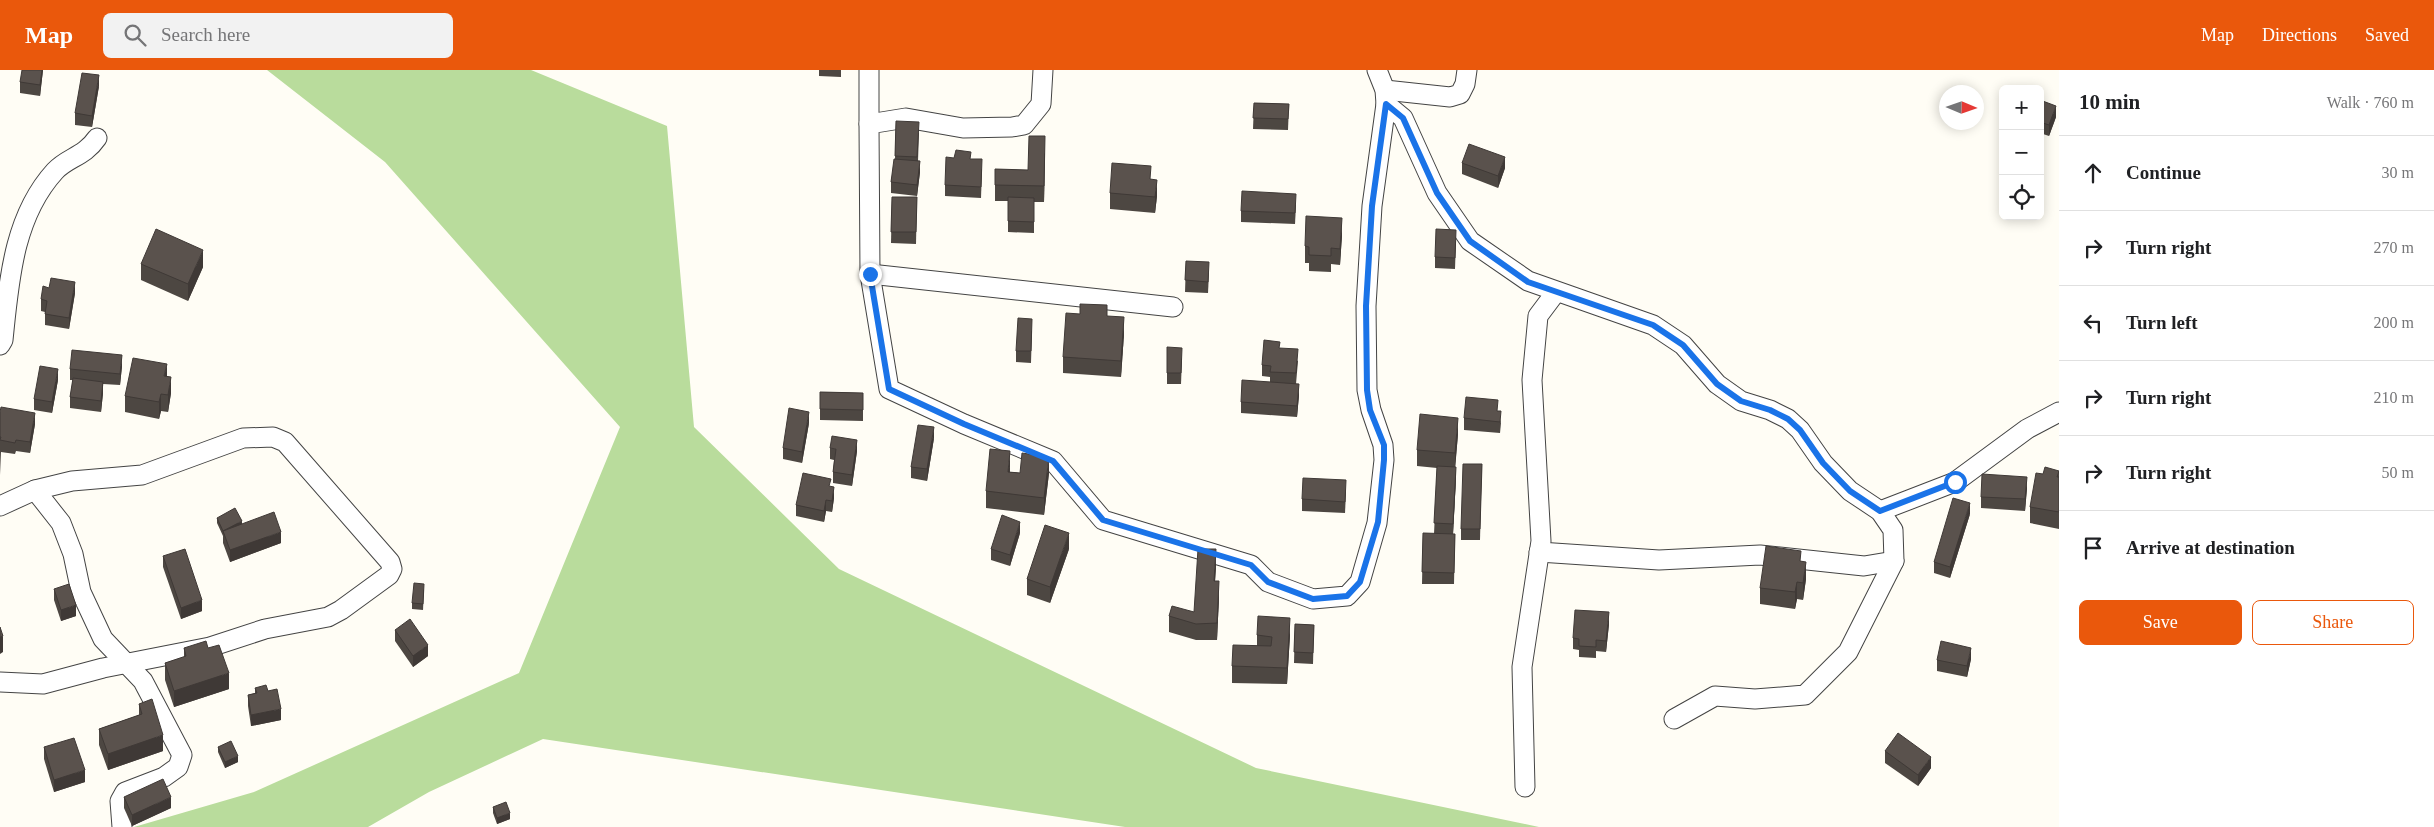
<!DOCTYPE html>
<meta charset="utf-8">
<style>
body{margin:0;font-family:"Times New Roman",serif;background:#f2f2f2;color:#202124}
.controls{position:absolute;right:15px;top:15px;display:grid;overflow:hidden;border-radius:8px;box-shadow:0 2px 12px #0003}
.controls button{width:45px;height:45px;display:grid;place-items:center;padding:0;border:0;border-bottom:1px solid #e0e0e0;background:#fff;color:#202124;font:25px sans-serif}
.compass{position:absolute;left:1939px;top:15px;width:45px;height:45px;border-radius:50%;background:#fff;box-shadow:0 2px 12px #0003;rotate:92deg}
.stop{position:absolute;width:15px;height:15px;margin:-11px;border:4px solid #1a73e8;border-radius:50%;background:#fff}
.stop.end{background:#1a73e8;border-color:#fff;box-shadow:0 1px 5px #0008}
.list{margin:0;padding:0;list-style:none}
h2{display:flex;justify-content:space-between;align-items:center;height:65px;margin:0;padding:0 20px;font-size:21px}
h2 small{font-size:16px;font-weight:400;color:#757577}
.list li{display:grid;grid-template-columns:32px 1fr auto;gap:15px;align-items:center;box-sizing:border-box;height:75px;padding:0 20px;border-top:1px solid #e0e0e0}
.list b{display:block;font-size:19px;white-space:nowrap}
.list em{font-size:16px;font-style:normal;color:#757577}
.actions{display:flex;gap:10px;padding:15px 20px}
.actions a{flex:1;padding:11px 0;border:1px solid #ea580c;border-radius:8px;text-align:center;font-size:18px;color:#ea580c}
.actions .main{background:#ea580c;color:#fff}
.icon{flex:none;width:28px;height:28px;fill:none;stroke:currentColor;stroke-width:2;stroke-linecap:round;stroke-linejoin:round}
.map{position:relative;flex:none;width:2059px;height:757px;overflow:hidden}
header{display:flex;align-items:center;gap:30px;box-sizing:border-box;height:70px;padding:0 25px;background:#ea580c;color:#fff}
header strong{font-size:24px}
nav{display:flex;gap:28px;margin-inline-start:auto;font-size:18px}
.search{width:350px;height:45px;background:#f2f2f2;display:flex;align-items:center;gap:12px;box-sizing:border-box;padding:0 18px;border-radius:8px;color:#757577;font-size:19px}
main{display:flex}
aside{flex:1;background:#fff}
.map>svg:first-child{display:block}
.forest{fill:#b9dc9c}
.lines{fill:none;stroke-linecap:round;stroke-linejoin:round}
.street-casing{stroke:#444;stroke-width:21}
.street{stroke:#fff;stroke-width:19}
.wall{fill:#4d4742}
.shaded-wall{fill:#3f3936}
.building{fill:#5a524d;stroke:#3f3936}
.route{stroke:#1a73e8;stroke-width:6}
</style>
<header>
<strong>Map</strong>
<div class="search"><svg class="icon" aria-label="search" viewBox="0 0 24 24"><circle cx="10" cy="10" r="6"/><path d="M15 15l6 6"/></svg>Search here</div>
<nav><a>Map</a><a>Directions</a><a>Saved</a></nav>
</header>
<main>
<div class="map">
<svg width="2059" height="757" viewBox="0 0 2059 757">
<rect width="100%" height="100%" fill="#fffdf5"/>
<!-- forest -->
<polygon class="forest" points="267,0 531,0 667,56 694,357 839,499 1256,698 1539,757 1125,757 543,669 429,722 368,757 134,757 254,722 519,603 620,357 385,92"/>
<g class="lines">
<defs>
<g id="street">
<polyline points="1043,0 1041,34 1024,55 1012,57 963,58 906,48 869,54 870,204 889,319 964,354 1053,391 1103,450 1251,495 1268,512 1313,529 1347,526 1360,512 1377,453 1384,390 1383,375 1371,340 1367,320 1366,236 1372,136 1386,34 1385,20 1377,0"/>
<polyline points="1385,20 1450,27 1460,24 1465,14 1467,0"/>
<polyline points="1386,34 1403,48 1437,123 1470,171 1528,211 1653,255 1683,275 1717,314 1741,331 1770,340 1788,349 1800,360 1823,393 1850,421 1880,441 1893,460 1894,491 1848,582 1805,625 1755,629 1715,626 1674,649"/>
<polyline points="869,54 869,0"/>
<polyline points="870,204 1173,237"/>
<path d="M 0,275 L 3,270 C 9,212 13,147 55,101 C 68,87 84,87 97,68"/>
<polyline points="35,420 61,453 73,484 81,522 103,569 143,611 182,685 178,697 164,707 125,722 120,731 122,757"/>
<polyline points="0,436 35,420 72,411 142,405 243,368 273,367 285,372 390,492 392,499 389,505 341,540 328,547 265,559 210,577 103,598 43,614 0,612"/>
<polyline points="1880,441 1955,412 2027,359 2059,342"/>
<polyline points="1539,482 1659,490 1760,485 1864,496 1894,491"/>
<polyline points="1525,717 1522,597 1541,471 1532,310 1538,246 1556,222"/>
</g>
</defs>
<!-- street casing -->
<use href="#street" class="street-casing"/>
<!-- street -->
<use href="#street" class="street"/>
</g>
<!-- wall -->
<g class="wall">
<polygon points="43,0 40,26 20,23 20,12"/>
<polygon points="819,0 841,0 841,7 819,6"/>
<polygon points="99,16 92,57 75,55 75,43"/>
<polygon points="2040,30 2056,47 2049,66 2040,63"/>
<polygon points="1254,33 1289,34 1288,60 1253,59"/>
<polygon points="896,51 919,63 918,91 920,102 917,126 891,123 891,112 895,89"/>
<polygon points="1045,83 1044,132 1034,132 1034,163 1008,162 1008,131 995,131 995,99 1028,100"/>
<polygon points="971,89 982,100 981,128 945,126 945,115"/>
<polygon points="1462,93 1505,98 1498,118 1462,104"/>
<polygon points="1151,109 1157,126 1155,143 1110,139 1110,123"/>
<polygon points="892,127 917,127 916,174 891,173"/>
<polygon points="1296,135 1295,154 1241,152 1241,141"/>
<polygon points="1342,165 1340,195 1331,194 1331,202 1309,201 1309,193 1305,193 1305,176"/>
<polygon points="1456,171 1455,199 1435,198 1435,187"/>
<polygon points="1186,191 1209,203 1208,223 1185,222"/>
<polygon points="141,194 203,197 188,231 141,210"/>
<polygon points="75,223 69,259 45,255 45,242 41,241 41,229"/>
<polygon points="1107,246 1124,264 1121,307 1063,303 1063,287"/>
<polygon points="1032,260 1031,293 1016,292 1016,281"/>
<polygon points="1167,277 1182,289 1181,314 1167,314"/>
<polygon points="1280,278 1298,291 1296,314 1299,325 1297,347 1241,343 1241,332 1270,312 1270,307 1262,306 1262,295"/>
<polygon points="122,296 120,315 103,314 103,323 101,342 70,338 70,327 73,310 70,310 70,299"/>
<polygon points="167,306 171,323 168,342 161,341 159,349 125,342 125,326"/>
<polygon points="58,310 52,343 34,340 34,329"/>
<polygon points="820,322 863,323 863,351 820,350"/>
<polygon points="1498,341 1501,353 1500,363 1464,360 1464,348"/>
<polygon points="0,342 35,354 30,383 16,381 15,384 1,382 0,405"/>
<polygon points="809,353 802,393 783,389 783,378"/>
<polygon points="1458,364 1455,397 1456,408 1453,464 1455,464 1454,514 1422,514 1423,463 1434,464 1437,398 1417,396 1417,380"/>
<polygon points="934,368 927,411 911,408 911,397"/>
<polygon points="830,378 857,381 852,416 833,413 833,402 834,390 830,389"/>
<polygon points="1482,394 1480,470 1461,470 1461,459"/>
<polygon points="1010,397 1010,402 1020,403 1049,403 1044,445 986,438 986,421"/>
<polygon points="2059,401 2059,459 2030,453 2030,437 2043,404"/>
<polygon points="831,417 834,428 832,442 826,441 824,452 796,446 796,435"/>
<polygon points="2027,418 2025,441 1981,438 1981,427"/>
<polygon points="1346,422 1345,443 1302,441 1302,429"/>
<polygon points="1970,444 1950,508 1934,503 1934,492"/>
<polygon points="217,448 242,454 281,473 230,492 223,473 223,466 217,453"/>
<polygon points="1020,463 1010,496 991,490 991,479"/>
<polygon points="1069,479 1050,533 1027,525 1027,509"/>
<polygon points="163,486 202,541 181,549 163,497"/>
<polygon points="1801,491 1806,509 1803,530 1797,529 1795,539 1760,534 1760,518"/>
<polygon points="1216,496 1215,511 1219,527 1217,570 1196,570 1169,562 1169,546 1194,542"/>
<polygon points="54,519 76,546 61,551 54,530"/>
<polygon points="424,519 423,540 412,539 412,533"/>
<polygon points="1295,554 1314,555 1313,594 1294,593"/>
<polygon points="1609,554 1606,582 1596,581 1596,588 1579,587 1579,580 1573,579 1573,568"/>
<polygon points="395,560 428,586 413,597 395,571"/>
<polygon points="1257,565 1290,565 1287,614 1232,613 1232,596 1257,576"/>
<polygon points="184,578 208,578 229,619 174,637 165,610 165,593 184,587"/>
<polygon points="1971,589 1967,607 1937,601 1937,590"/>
<polygon points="255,618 281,650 251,656 248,636 248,625 255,623"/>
<polygon points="139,634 163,681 108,700 99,675 99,659 139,645"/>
<polygon points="44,677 85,712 54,722 44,689"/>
<polygon points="218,677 238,692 225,698 218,682"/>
<polygon points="1885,681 1931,698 1918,716 1885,693"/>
<polygon points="124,727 171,738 132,756 124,738"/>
<polygon points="493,737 510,749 497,754 493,743"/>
</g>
<!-- shaded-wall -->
<g class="shaded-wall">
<polygon points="42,0 43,0 40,26 40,15"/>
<polygon points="99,5 99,16 92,57 92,46"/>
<polygon points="2056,36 2056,47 2049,66 2049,55"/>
<polygon points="1045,66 1045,83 1044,132 1044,116"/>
<polygon points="1505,87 1505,98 1498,118 1498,106"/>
<polygon points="920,91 920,102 917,126 917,115"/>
<polygon points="1157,110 1157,126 1155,143 1155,127"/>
<polygon points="1342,148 1342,165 1340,195 1340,179"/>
<polygon points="203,180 203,197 188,231 188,214"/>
<polygon points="75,212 75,223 69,259 69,248"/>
<polygon points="1124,247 1124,264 1121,307 1121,291"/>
<polygon points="122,285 122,296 120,315 120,304"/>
<polygon points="167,294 167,311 164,306"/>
<polygon points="58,299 58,310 52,343 52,332"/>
<polygon points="171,307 171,323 168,342 168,325"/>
<polygon points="103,312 103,323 101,342 101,331"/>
<polygon points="1299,314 1299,325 1297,347 1297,336"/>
<polygon points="161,324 161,341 159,349 159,332"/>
<polygon points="809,342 809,353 802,393 802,382"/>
<polygon points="35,343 35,354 30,383 30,372"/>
<polygon points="1458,348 1458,364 1455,400 1455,383"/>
<polygon points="934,357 934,368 927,411 927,399"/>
<polygon points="857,370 857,381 852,416 852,405"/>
<polygon points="1010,381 1010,397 1008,418 1008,402"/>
<polygon points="1049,387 1049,403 1044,445 1044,428"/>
<polygon points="1456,397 1456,408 1453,465 1453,454"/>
<polygon points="2027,407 2027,418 2025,441 2025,429"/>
<polygon points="834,417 834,428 832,442 832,431"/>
<polygon points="826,430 826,441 824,452 824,441"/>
<polygon points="1970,433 1970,444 1950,508 1950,497"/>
<polygon points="242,451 242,457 225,466 223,461"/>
<polygon points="1020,452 1020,463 1010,496 1010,485"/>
<polygon points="281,462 281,473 230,492 230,480"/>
<polygon points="1069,463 1069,479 1050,533 1050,517"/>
<polygon points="1216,479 1216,496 1214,527 1214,511"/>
<polygon points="1806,492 1806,509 1803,530 1803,513"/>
<polygon points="1219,511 1219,527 1217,570 1217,553"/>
<polygon points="1797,512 1797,529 1795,539 1795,522"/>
<polygon points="202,530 202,541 181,549 181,538"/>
<polygon points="76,535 76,546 61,551 61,540"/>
<polygon points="1609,542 1609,554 1606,582 1606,571"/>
<polygon points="1290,548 1290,565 1287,614 1287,598"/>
<polygon points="3,566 3,582 0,584 0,567"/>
<polygon points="428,575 428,586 413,597 413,586"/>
<polygon points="1971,578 1971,589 1967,607 1967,596"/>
<polygon points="229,603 229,619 174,637 174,621"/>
<polygon points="281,639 281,650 251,656 251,645"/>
<polygon points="163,665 163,681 108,700 108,684"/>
<polygon points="238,686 238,692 225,698 225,692"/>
<polygon points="1931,687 1931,698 1918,716 1918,705"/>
<polygon points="85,700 85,712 54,722 54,710"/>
<polygon points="171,727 171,738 132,756 132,745"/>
<polygon points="510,743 510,749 497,754 497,748"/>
</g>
<!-- building -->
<g class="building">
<polygon points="22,0 42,0 40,15 20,12"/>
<polygon points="82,3 99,5 92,46 75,43"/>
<polygon points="2040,30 2056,36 2049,55 2040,52"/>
<polygon points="1254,33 1289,34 1288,49 1253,48"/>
<polygon points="896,51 919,52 917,87 895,86"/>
<polygon points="1029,66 1045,66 1044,116 995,115 995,99 1028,100"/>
<polygon points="1469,74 1505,87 1498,106 1462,93"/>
<polygon points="956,80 971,82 970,89 982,89 981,117 945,115 946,87 954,88"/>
<polygon points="894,89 920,91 917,115 891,112"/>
<polygon points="1112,93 1151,96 1150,109 1157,110 1155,127 1110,123"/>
<polygon points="1242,121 1296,124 1295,143 1241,141"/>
<polygon points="892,127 917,127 916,162 891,162"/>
<polygon points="1008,127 1034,128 1034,152 1008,151"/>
<polygon points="1306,146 1342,148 1340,179 1331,178 1331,186 1309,185 1309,177 1305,176"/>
<polygon points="156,159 203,180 188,214 141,194"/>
<polygon points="1436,159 1456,160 1455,188 1435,187"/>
<polygon points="1186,191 1209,192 1208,212 1185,210"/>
<polygon points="51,208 75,212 69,248 45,244 47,231 41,229 43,216 49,218"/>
<polygon points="1080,234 1107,235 1107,246 1124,247 1121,291 1063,287 1066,243 1080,244"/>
<polygon points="1018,248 1032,249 1031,281 1016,281"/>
<polygon points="1264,270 1280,272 1279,278 1298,279 1296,303 1270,302 1271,296 1262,295"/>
<polygon points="1167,277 1182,278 1181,303 1167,303"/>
<polygon points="72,280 122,285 120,304 70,299"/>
<polygon points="133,288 167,294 164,306 171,307 168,325 161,324 159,332 125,326"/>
<polygon points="40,296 58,299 52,332 34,329"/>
<polygon points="73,308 103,312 101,331 70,327"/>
<polygon points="1242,310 1299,314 1297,336 1241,332"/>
<polygon points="820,322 863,323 863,340 820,339"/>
<polygon points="1466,327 1498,330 1497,341 1501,341 1500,352 1464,348"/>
<polygon points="1,337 35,343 30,372 16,370 15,373 0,370 1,367 0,367 0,342"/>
<polygon points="789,338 809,342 802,382 783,378"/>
<polygon points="1420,344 1458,348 1455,383 1417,380"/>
<polygon points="918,355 934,357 927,399 911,397"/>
<polygon points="832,366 857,370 852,405 833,402 836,379 830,378"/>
<polygon points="990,379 1010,381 1008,402 1020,403 1022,383 1049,387 1044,428 986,421"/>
<polygon points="1463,394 1482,394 1480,459 1461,459"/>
<polygon points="1437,396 1456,397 1453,454 1434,453"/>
<polygon points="2045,397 2059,401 2057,407 2059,407 2059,442 2030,437 2036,403 2043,404"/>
<polygon points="803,403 831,409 829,416 834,417 832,431 826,430 824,441 796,435"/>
<polygon points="1982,404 2027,407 2025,429 1981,427"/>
<polygon points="1303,408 1346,410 1345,432 1302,429"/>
<polygon points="1953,428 1970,433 1950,497 1934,492"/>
<polygon points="235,438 242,451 223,461 217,448"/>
<polygon points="274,442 281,462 230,480 223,461"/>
<polygon points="1002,445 1020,452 1010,485 991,479"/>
<polygon points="1045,455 1069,463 1050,517 1027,509"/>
<polygon points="1423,463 1455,464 1454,503 1422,502"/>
<polygon points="1766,476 1801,481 1800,491 1806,492 1803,513 1797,512 1795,522 1760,518"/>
<polygon points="185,479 202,530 181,538 163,486"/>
<polygon points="1198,479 1216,479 1214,511 1219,511 1217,553 1196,554 1169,546 1172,536 1194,542"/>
<polygon points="414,513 424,514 423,534 412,533"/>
<polygon points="69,514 76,535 61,540 54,519"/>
<polygon points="1575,540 1609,542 1606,571 1596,570 1596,577 1579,576 1579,569 1573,568"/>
<polygon points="1258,546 1290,548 1287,598 1232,596 1233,575 1271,576 1272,567 1257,565"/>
<polygon points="410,549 428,575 413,586 395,560"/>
<polygon points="1295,554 1314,555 1313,583 1294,582"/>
<polygon points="0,557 3,566 0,567"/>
<polygon points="206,571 208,578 219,575 229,603 174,621 165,593 186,586 184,578"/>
<polygon points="1941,571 1971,578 1967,596 1937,590"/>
<polygon points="266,615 268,621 277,619 281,639 251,645 248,625 257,623 255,618"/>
<polygon points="152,629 163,665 108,684 99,659 142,644 139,634"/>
<polygon points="1898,663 1931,687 1918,705 1885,681"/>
<polygon points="74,668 85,700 54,710 44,677"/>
<polygon points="231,671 238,686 225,692 218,677"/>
<polygon points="163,709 171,727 132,745 124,727"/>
<polygon points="506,732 510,743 497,748 493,737"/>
</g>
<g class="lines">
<!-- route -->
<polyline class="route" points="870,204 889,319 964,354 1053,391 1103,450 1251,495 1268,512 1313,529 1347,526 1360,512 1378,452 1384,390 1384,375 1370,340 1367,320 1366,236 1372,136 1386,34 1403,48 1437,123 1470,171 1528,212 1653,255 1683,275 1717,314 1741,331 1770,340 1788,349 1800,360 1823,393 1850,421 1880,441 1955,412"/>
</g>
</svg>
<div class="controls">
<button>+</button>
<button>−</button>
<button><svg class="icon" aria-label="locate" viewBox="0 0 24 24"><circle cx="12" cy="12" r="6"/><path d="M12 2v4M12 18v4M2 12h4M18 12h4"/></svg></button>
</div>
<svg class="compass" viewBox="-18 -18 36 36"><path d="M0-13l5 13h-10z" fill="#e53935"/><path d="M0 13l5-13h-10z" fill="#757577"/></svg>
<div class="stop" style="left:1955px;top:412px"></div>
<div class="stop end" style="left:870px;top:204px"></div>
</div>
<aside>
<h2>10 min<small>Walk · 760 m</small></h2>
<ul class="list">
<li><svg class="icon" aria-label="ahead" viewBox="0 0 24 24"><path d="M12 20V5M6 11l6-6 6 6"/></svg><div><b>Continue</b></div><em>30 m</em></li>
<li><svg class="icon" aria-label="right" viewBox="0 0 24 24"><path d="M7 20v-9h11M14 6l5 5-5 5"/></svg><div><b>Turn right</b></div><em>270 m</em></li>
<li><svg class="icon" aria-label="left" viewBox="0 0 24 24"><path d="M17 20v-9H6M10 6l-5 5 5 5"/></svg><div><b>Turn left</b></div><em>200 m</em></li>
<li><svg class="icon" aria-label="right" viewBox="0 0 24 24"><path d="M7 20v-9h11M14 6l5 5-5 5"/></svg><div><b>Turn right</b></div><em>210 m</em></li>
<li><svg class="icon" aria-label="right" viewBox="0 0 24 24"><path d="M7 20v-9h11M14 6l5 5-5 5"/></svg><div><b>Turn right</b></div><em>50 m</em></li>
<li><svg class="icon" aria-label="arrive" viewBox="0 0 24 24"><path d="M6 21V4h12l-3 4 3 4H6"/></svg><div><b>Arrive at destination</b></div></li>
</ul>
<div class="actions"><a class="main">Save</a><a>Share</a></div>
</aside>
</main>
